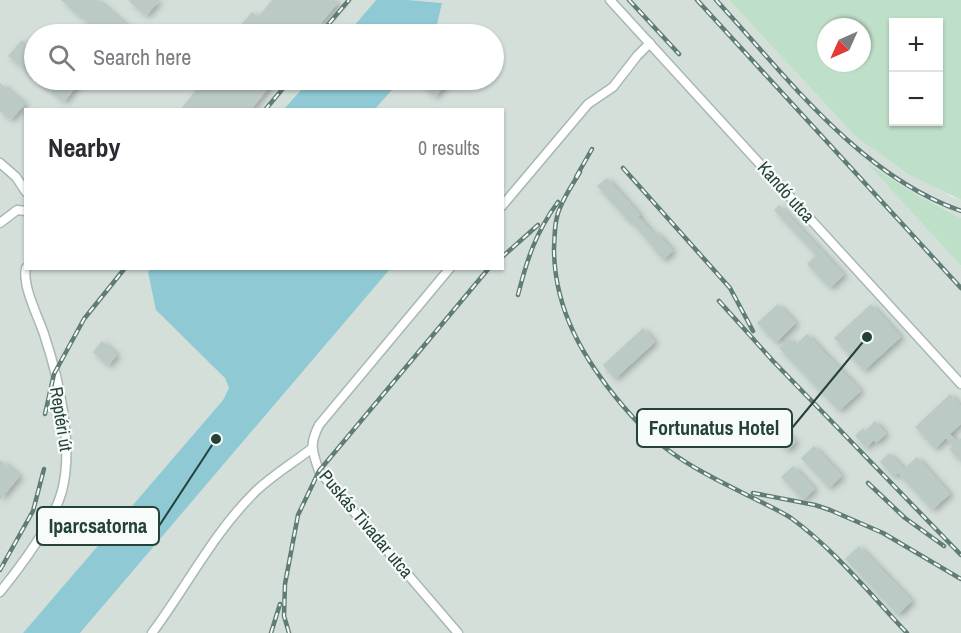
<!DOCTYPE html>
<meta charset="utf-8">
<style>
body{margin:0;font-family:"Archivo Narrow",sans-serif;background:#f7f7f7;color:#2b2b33}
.controls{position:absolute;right:18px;top:18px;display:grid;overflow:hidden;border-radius:0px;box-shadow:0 2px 4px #0004}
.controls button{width:54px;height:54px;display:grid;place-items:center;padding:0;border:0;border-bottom:2px solid #e1e1e2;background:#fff;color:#2b2b33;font:30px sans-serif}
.compass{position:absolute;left:817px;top:18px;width:54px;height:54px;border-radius:50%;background:#fff;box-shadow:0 2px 4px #0004;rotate:225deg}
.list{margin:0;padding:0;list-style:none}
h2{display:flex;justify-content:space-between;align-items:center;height:78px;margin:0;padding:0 24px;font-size:26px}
h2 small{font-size:20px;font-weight:400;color:#7c7c81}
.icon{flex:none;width:33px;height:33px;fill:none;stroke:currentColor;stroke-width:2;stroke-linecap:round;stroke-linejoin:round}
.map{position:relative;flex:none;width:961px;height:633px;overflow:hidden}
.search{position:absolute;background:#fff;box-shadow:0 2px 4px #0004;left:24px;top:24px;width:480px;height:66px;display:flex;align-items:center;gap:15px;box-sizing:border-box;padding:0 21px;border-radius:33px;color:#7c7c81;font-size:22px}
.panel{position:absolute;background:#fff;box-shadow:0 2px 4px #0004;left:24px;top:108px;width:480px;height:162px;border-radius:0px}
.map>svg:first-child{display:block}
.built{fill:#d4dfda}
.green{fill:#bfe0c8;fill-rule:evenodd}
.water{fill:#8ec9d4}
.building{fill:#bbcac4;filter:url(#shadow)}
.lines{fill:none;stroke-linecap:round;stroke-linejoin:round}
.minor-casing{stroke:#a8b8b2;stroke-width:11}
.minor{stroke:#fff;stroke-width:8}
.rail-casing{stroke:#5f7d75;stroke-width:4.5}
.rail{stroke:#f7fbf9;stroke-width:2;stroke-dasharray:7;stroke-linecap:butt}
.labels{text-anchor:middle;stroke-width:4.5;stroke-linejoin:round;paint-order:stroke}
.street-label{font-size:18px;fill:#24423a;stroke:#f7fbf9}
.leader{fill:none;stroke:#24423a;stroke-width:2}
.callout-dot{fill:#24423a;stroke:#f7fbf9;stroke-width:2}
.callout{fill:#f7fbf9;stroke:#24423a;stroke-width:2}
.callout-label{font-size:20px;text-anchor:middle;font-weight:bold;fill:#24423a}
</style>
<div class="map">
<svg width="961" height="633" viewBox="0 0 961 633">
<defs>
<filter id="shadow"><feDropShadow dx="3.5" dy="2" stdDeviation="3" flood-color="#0004"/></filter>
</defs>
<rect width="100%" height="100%" fill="#e6efeb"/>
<!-- built -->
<g class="built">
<polygon points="0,0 376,0 347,34 34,34 34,80 310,80 284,109 26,110 26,268 151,269 148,272 225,378 229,388 223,400 23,633 0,633"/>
<polygon points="408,0 729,0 854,135 952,197 961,200 961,218 918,196 870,165 961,266 961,633 80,633 390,269 502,268 502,110 375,109 401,80 494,80 494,34 435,34 442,3"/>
</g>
<!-- green -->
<g class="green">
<path d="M 729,0 L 961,0 L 961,200 L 908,174 L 854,135 ZM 894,22 L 938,22 L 938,122 L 894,122 ZM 826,27 L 862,27 L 862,63 L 826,63 Z"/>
<polygon points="867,163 918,196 961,218 961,266"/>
</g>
<!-- water -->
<g class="water">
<polygon points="376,0 408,0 442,3 435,34 347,34"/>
<polygon points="310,80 401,80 375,109 284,109"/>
<polygon points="151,268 390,269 80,633 23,633 223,400 229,388 225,378 156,310 148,272"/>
</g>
<!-- building -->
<g class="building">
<polygon points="61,0 97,0 130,28 125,34 101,34"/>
<polygon points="128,0 160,0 146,16"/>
<polygon points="272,0 335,0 338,3 312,34 233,34 252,12 258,17"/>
<polygon points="22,40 34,50 34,77 8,56"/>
<polygon points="37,80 61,80 63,81 65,80 79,80 81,81 64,102"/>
<polygon points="204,80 275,80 251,110 180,110"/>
<polygon points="428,80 443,80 447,83 435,97 422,86"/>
<polygon points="0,83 25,104 11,120 0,111"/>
<polygon points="607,178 640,215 638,216 654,234 656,232 673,251 663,260 632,222 630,223 597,186"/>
<polygon points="779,205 844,275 830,288 807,264 816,255 774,210"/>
<polygon points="778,304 796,323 776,343 757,323"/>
<polygon points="871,304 901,337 864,371 834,338"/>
<polygon points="643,328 655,342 615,379 603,365"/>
<polygon points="807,334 861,391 839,411 779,348 789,338 795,345"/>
<polygon points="102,341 117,355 108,366 93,352"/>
<polygon points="950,394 961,406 961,424 950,434 957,442 961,438 961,462 949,449 953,446 946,438 935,449 915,427"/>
<polygon points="771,415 796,442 787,451 762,424"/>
<polygon points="875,421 886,434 876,443 874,440 866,448 855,436 863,428 865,431"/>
<polygon points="814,446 842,476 829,488 801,458"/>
<polygon points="889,453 904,469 917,457 950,494 932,510 898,473 894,477 880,462"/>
<polygon points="0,460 20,476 0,500"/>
<polygon points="793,466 815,489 803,500 781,477"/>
<polygon points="859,546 912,601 898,615 845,559"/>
</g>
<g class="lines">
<defs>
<g id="minor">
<polyline points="610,0 961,384"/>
<polyline points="0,163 16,177 26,192"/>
<polyline points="502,206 588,104 613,87 637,56 650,43"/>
<polyline points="0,223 17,210 26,211"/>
<path d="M 450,268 L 319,425 C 309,445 312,450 319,471 L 458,633"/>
<path d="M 0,592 C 21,566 53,523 62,491 C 74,445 59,379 44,334 C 38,316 22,286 26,268"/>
<path d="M 152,633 C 187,586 214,532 256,491 C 273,475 293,463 311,449"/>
</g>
</defs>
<!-- minor casing -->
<use href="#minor" class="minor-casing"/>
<!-- minor -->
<use href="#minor" class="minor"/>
<defs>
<g id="rail">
<polyline points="629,0 679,54"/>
<polyline points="697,0 961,288"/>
<path d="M 716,0 C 787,77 859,175 961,211"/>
<polyline points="320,34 349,0"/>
<polyline points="265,110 290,80"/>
<polyline points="623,168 730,288 753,331"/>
<path d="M 580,172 C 573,184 565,195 560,208 C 554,220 555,235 554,248 C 554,310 584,360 623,406 C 637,422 651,438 668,450 C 695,470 725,484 755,499 C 767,505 780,511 791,518 C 835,550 870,594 907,633"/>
<polyline points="576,177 592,149"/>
<polyline points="502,257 538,225"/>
<path d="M 518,295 C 527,259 536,232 558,202"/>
<polyline points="719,301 773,361 961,555"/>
<polyline points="45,414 54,374 84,319 125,268"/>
<polyline points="868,483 905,518 944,546"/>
<polyline points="753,493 815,505 830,510 883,533 961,579"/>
<polyline points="0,570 33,511 44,469"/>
<polyline points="271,633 280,604"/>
<polyline points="289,633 284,616 285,584 298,515 319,471 489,268"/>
</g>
</defs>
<!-- rail casing -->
<use href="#rail" class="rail-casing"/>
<!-- rail -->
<use href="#rail" class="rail"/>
</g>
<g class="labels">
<!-- street labels -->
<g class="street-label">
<text transform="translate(786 192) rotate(48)" y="6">Kandó utca</text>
<text transform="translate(61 419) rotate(81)" y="6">Reptéri út</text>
<text transform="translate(366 524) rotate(50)" y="6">Puskás Tivadar utca</text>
</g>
</g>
<!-- callouts -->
<path class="leader" d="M867 337L792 428M216 439L159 526"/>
<g class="callout-dot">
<circle cx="867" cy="337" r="6"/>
<circle cx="216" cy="439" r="6"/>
</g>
<g class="callout">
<rect x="637" y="409" width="155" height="38" rx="6"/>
<rect x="37" y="507" width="122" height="38" rx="6"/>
</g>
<g class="callout-label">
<text x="714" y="435">Fortunatus Hotel</text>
<text x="98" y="533">Iparcsatorna</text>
</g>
</svg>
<div class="controls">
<button>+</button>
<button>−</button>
</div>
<svg class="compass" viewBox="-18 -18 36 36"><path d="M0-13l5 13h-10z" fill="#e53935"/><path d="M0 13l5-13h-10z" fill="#7c7c81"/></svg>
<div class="search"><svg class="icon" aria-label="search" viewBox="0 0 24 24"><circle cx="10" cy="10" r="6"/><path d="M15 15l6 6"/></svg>Search here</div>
<section class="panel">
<h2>Nearby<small>0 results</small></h2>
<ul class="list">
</ul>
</section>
</div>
